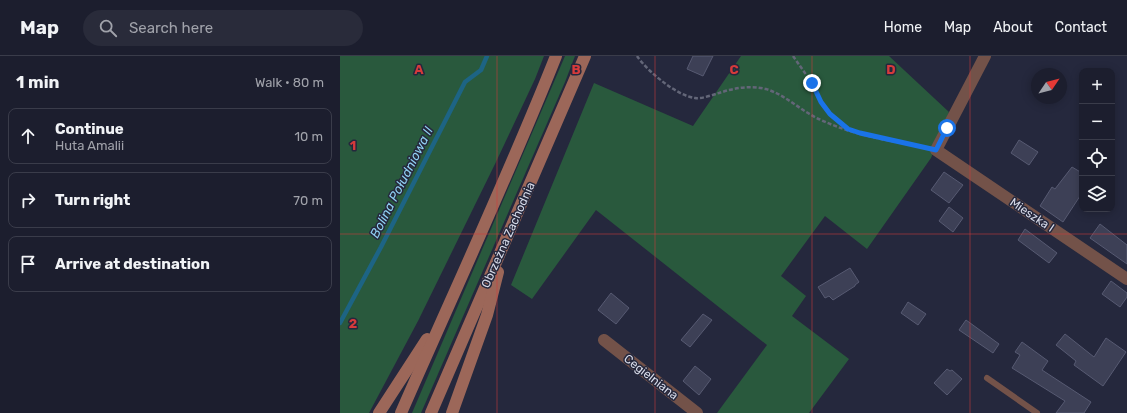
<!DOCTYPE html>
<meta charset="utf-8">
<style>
body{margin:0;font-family:Rubik,sans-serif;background:#292b3a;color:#f1f3f6}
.controls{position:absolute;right:12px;top:12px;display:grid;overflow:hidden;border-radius:8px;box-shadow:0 2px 10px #0003}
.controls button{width:36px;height:36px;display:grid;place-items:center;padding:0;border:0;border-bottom:1px solid #3a3c4a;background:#1c1e2e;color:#f1f3f6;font:20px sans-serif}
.compass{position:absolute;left:691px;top:12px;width:36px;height:36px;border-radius:50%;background:#1c1e2e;box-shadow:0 2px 10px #0003;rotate:55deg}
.stop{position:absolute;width:12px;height:12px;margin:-9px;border:3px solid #1a73e8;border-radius:50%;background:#fff}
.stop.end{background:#1a73e8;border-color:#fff;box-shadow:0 1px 4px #0008}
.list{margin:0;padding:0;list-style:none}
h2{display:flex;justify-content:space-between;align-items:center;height:52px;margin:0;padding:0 16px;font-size:17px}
h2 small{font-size:13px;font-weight:400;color:#a0a2aa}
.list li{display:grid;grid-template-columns:26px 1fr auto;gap:12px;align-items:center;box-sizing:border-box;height:56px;margin:0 8px 8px;padding:0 8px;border:1px solid #3a3c4a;border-radius:8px}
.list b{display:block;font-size:15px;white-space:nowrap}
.list p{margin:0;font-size:13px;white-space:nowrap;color:#a0a2aa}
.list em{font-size:13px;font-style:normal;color:#a0a2aa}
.icon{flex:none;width:22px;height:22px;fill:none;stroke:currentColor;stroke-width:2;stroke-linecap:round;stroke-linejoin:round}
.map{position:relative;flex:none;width:787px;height:357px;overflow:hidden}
header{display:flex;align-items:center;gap:24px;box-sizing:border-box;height:56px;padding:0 20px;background:#1c1e2e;border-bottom:1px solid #3a3c4a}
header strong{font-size:19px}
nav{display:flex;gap:22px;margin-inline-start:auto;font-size:14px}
.search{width:280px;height:36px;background:#292b3a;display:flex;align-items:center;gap:10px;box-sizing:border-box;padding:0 14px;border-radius:22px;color:#a0a2aa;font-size:15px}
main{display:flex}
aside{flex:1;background:#1c1e2e}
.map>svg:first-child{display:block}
.green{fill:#29593d}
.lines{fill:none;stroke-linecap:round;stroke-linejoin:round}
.stream{stroke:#1d6484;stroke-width:4.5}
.building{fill:#3d4056;stroke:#575a72}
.path{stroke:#636678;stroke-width:2.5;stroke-dasharray:4 2;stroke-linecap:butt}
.lane{stroke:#735249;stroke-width:6}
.street{stroke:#735249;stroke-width:12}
.secondary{stroke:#9c6759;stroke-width:12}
.route{stroke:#1a73e8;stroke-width:5}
.grid{fill:none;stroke:#d63a3b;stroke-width:1;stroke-opacity:0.55}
.labels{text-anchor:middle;stroke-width:3;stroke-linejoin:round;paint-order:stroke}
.street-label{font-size:12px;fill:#d9dcea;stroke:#25283d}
.water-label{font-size:13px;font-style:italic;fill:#90d1f3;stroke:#25283d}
.grid-label{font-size:13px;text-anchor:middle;font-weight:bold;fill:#d63a3b;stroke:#25283d;stroke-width:3;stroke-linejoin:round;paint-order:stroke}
</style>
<header>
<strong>Map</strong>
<div class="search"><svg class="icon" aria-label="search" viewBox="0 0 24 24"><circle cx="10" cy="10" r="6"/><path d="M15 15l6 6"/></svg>Search here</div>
<nav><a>Home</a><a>Map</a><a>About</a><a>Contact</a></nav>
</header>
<main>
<aside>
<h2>1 min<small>Walk · 80 m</small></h2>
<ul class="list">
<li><svg class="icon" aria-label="ahead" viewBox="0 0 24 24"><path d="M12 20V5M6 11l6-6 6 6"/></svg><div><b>Continue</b><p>Huta Amalii</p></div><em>10 m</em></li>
<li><svg class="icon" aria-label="right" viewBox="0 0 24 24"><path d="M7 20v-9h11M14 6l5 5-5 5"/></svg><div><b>Turn right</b></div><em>70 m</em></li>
<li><svg class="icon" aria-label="arrive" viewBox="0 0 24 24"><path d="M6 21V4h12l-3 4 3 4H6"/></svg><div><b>Arrive at destination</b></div></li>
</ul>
</aside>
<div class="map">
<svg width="787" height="357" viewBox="0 0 787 357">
<rect width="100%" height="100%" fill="#25283d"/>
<!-- green -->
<g class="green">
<polygon points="0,0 204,0 195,23 155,108 78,265 29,357 0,357"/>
<polygon points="225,0 235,0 225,26 81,357 72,357"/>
<polygon points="401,0 549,0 609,56 591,102 527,193 485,160 441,220 466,240 452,260 509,303 469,357 377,357 427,289 256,154 192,243 171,229 254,27 353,70"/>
</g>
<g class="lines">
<!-- stream -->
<polyline class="stream" points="0,267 41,191 125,26 141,14 147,0"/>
</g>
<!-- building -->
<g class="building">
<polygon points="353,0 373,0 363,20 347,13"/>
<polygon points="679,84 698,96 689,109 671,97"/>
<polygon points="732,111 742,117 742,137 723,166 700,150 712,131 715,133"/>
<polygon points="604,116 623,129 609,147 591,134"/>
<polygon points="609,151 623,162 613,176 599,165"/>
<polygon points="760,168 787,189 787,208 750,182"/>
<polygon points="685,173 717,197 709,207 678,184"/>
<polygon points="510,212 519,226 515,229 515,230 493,244 489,240 485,242 478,231"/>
<polygon points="771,225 787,237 787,241 780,251 762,238"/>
<polygon points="271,237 289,252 276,268 258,254"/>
<polygon points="568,246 586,258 578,269 561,257"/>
<polygon points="363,258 372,264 350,291 341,284"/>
<polygon points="626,264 659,288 653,297 619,274"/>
<polygon points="725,278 754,301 766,282 786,296 763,330 734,309 736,305 716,289"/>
<polygon points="682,286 708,305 702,314 751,346 744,357 716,357 725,345 672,312 680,299 675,296"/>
<polygon points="355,310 371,323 359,339 343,325"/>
<polygon points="607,313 610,315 612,314 622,323 607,339 594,327"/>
</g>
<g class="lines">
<!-- path -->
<g class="path">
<path d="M 297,0 C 307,15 337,40 355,42 C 362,43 372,39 379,37 C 394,32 410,29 426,33 C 446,39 462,56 481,64 C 513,79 550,85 584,91"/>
<polyline points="453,0 472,27 481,45 490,58 506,72"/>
</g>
<!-- lane -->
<polyline class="lane" points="647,322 697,357"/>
<!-- street -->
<g class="street">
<polyline points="645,0 596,94 787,223"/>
<polyline points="264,284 357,357"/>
</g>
<!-- secondary -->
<g class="secondary">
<polyline points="39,357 87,283"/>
<path d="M 61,357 C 113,238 168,121 216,0"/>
<polyline points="91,357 245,0"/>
<polyline points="112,357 147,259 158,216"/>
</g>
</g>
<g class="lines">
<!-- route -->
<polyline class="route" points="472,27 481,46 490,58 508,73 520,77 596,94 607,72"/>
</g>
<!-- grid -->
<path class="grid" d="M 157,0 L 157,357M 315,0 L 315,357M 472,0 L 472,357M 630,0 L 630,357M 0,178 L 787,178"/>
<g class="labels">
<!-- street labels -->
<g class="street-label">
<text transform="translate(692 159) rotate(34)" y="4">Mieszka I</text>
<text transform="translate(168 179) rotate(-66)" y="4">Obrzeżna Zachodnia</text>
<text transform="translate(311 321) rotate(38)" y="4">Cegielniana</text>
</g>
<!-- water labels -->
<g class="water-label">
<text transform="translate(61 126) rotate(-63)" y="5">Bolina Południowa II</text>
</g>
</g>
<g class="grid-label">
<text x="79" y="18">A</text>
<text x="236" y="18">B</text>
<text x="394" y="18">C</text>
<text x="551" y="18">D</text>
<text x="13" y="94">1</text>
<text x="13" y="272">2</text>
</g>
</svg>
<div class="controls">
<button>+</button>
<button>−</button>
<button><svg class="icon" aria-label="locate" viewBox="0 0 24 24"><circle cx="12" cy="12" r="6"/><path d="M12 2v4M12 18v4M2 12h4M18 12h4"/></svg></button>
<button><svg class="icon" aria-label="layers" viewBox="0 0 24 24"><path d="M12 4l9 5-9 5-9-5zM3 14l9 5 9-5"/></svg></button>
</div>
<svg class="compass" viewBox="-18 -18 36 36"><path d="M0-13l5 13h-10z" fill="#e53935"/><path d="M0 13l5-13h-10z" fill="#a0a2aa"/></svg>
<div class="stop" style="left:607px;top:72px"></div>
<div class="stop end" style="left:472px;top:27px"></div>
</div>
</main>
